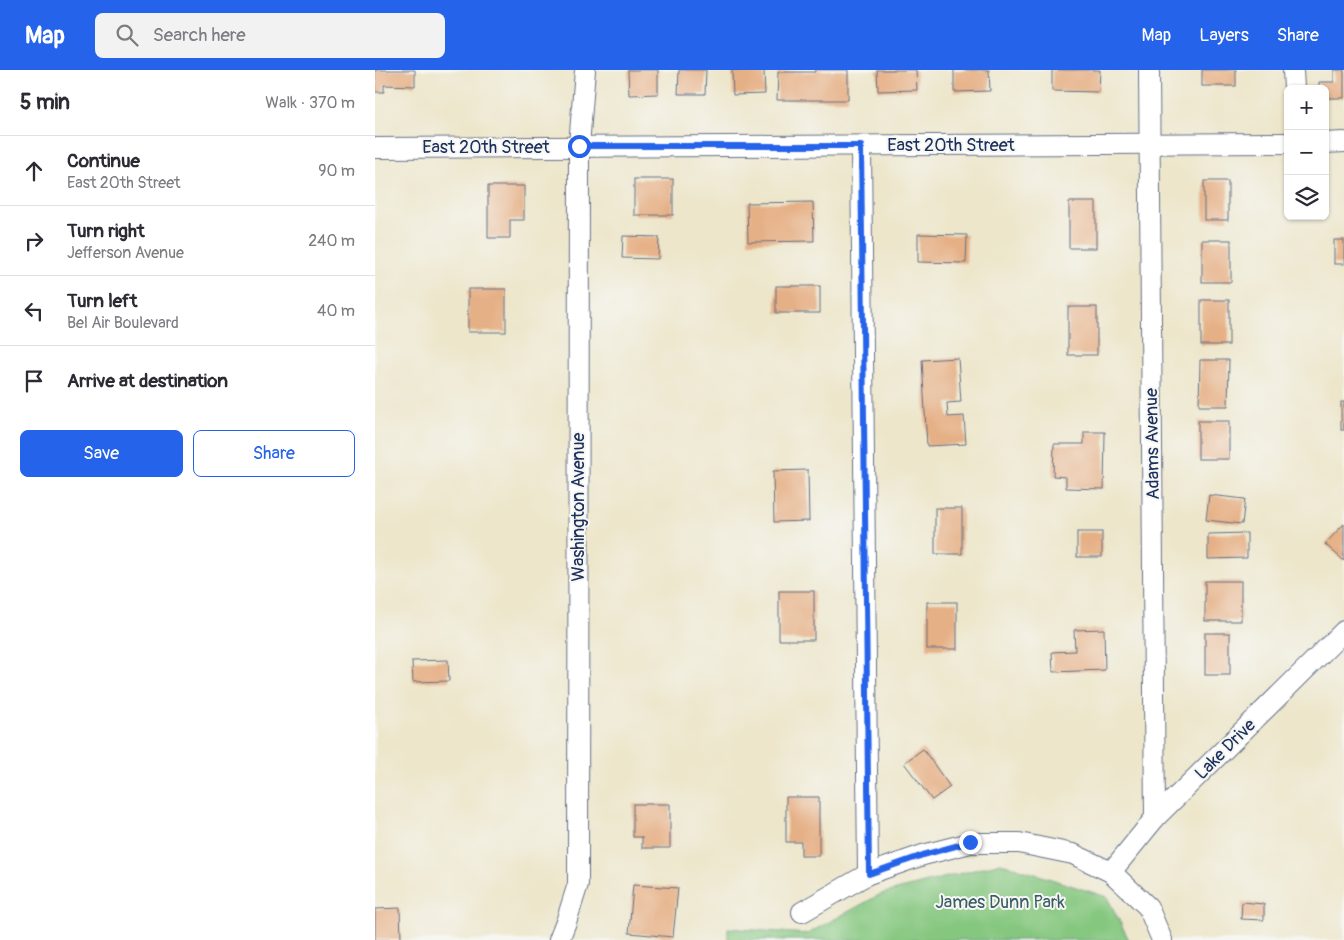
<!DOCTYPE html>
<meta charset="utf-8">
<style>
body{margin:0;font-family:Pangolin,sans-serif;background:#f2f2f3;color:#2b2b33}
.controls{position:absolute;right:15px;top:15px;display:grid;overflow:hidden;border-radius:8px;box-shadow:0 1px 4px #0004}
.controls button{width:45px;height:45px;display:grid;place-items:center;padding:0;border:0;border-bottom:1px solid #e1e1e2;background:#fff;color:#2b2b33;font:25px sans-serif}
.stop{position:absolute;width:15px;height:15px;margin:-11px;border:4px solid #2563eb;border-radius:50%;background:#fff}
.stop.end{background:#2563eb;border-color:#fff;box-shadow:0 1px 5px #0008}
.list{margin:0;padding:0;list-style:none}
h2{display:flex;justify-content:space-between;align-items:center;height:65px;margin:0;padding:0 20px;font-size:21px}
h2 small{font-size:16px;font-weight:400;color:#7c7c81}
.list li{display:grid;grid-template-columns:32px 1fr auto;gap:15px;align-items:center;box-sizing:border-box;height:70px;padding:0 20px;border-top:1px solid #e1e1e2}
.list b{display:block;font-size:19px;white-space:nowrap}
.list p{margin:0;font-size:16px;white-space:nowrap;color:#7c7c81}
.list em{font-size:16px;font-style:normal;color:#7c7c81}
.actions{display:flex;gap:10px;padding:15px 20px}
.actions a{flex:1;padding:11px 0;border:1px solid #2563eb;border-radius:8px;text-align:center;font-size:18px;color:#2563eb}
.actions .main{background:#2563eb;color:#fff}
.icon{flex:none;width:28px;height:28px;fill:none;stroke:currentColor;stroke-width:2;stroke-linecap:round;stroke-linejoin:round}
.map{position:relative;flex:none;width:969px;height:870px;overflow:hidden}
header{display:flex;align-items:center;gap:30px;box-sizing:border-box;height:70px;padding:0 25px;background:#2563eb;color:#fff}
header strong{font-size:24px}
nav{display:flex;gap:28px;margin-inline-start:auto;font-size:18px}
.search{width:350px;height:45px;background:#f2f2f3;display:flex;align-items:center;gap:12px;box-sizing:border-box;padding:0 18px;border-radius:8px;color:#7c7c81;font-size:19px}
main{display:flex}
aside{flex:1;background:#fff}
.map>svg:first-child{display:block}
.green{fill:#86c780;stroke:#507b6f}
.building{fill:#e6b086}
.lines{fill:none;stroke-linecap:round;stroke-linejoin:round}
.minor-casing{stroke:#646f84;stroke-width:22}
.minor{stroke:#fff;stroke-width:20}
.route{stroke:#2563eb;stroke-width:6}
.labels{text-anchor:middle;stroke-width:4;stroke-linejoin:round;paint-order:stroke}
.street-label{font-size:18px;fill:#1b2f5e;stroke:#f6f6f2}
.park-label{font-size:18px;fill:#3b5d68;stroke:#f6f6f2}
</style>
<header>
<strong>Map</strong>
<div class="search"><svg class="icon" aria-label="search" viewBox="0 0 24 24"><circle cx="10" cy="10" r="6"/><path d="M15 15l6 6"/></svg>Search here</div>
<nav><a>Map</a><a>Layers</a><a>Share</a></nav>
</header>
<main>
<aside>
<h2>5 min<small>Walk · 370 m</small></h2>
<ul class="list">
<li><svg class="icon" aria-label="ahead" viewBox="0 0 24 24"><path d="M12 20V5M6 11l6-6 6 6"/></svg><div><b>Continue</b><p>East 20th Street</p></div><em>90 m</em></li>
<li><svg class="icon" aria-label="right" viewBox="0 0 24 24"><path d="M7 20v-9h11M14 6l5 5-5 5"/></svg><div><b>Turn right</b><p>Jefferson Avenue</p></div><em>240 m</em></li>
<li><svg class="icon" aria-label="left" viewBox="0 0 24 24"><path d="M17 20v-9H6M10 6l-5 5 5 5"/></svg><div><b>Turn left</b><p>Bel Air Boulevard</p></div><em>40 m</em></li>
<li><svg class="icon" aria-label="arrive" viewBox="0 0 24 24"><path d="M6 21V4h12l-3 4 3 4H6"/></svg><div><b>Arrive at destination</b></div></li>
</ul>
<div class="actions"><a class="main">Save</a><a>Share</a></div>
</aside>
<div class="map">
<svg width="969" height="870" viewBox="0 0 969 870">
<rect width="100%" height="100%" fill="#f6f6f2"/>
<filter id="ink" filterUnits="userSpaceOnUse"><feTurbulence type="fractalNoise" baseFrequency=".02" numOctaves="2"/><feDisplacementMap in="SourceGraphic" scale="10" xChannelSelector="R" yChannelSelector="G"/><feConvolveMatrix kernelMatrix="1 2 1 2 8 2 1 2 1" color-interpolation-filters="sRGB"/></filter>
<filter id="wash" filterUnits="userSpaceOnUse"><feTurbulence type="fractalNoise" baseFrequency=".0096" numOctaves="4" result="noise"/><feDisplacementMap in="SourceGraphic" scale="20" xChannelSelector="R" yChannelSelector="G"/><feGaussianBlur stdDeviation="1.12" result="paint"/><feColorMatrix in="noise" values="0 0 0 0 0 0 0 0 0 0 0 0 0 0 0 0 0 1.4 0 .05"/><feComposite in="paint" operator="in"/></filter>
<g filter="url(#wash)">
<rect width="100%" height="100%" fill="#ede6cb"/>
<!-- green -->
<polygon class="green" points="626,793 732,827 754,870 353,870 353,858 432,864 506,824"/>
<g id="blocks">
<!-- building -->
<g class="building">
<polygon points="0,0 40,0 40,16 9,15 9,22 0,22"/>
<polygon points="253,0 283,0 283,24 254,25"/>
<polygon points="304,0 331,0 330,24 303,24"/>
<polygon points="357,0 389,0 390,24 358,25"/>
<polygon points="440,0 473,0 473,30 402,30 403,2 440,2"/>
<polygon points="502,0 541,0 542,20 503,21"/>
<polygon points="579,0 614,0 615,21 579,22"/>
<polygon points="677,0 725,0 724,22 677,21"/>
<rect x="827" y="0" width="34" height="16"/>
<polygon points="959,0 969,0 969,28 950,28 950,19 944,19 944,12 959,12"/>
<rect x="259" y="109" width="39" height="36"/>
<rect x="829" y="111" width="24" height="39"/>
<polygon points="113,116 149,116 149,150 135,150 135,168 113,168"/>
<polygon points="438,132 439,171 373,172 372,133"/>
<rect x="694" y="132" width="27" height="46"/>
<polygon points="543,164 592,165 591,193 543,192"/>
<polygon points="248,166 284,167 283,189 247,188"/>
<rect x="827" y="170" width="29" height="42"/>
<rect x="959" y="170" width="10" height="24"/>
<rect x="401" y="216" width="44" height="27"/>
<rect x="93" y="219" width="38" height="43"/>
<rect x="826" y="230" width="28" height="45"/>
<rect x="693" y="237" width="29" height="48"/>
<polygon points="583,288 586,332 572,333 573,347 589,346 591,374 552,376 547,290"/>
<polygon points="825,290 854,290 853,336 824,336"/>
<rect x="966" y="332" width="3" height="28"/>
<rect x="823" y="351" width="31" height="38"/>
<polygon points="709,362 730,362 729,419 691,418 691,407 678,406 679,374 709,374"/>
<polygon points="433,400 434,451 399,452 398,401"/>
<polygon points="834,425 870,429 867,454 831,450"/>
<rect x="560" y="438" width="27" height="46"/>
<polygon points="969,454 969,491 950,474"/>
<rect x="702" y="462" width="25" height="25"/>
<polygon points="872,463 872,488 833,489 833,464"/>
<rect x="830" y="511" width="36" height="40"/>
<rect x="404" y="521" width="35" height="49"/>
<rect x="552" y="532" width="30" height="47"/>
<polygon points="729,559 730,600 678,602 677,582 700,581 699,560"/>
<rect x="830" y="563" width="25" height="42"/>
<polygon points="73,590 74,611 38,612 37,591"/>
<polygon points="548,679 575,717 557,730 529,693"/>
<polygon points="411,727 444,727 444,786 426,786 426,772 411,772"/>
<polygon points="258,734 295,734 295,778 267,778 267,767 258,767"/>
<polygon points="258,815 303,818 298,867 254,863"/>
<polygon points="867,832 889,834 889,850 866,849"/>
<polygon points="25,838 26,870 0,870 0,839"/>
</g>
</g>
</g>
<g filter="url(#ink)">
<use href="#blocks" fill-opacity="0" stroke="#646f84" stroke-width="1"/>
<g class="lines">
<defs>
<g id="minor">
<polyline points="774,0 780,748"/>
<polyline points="918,0 919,19"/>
<polyline points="950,73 969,72"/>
<polyline points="486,76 493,804"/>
<polyline points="0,78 913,73"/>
<polyline points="736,802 780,748 969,561"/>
<polyline points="427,842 493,804 548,785 595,773 644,773 698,784 736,802 773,837 787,870"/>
<polyline points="184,870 191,852 203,814 204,76 210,0"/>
</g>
</defs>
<!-- minor casing -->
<use href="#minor" class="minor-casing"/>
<!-- minor -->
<use href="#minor" class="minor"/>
</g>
</g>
<g class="lines" filter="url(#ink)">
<!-- route -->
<polyline class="route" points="204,76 486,76 494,804 548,785 595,772"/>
</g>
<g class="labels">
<!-- street labels -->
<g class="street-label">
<text x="576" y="81">East 20th Street</text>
<text x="111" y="83">East 20th Street</text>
<text transform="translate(777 374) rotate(-91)" y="6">Adams Avenue</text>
<text transform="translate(203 437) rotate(-90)" y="6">Washington Avenue</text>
<text transform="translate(850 679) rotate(-45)" y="6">Lake Drive</text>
</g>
<!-- park labels -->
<g class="park-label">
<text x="625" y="838">James Dunn Park</text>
</g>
</g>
</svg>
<div class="controls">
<button>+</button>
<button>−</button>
<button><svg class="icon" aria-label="layers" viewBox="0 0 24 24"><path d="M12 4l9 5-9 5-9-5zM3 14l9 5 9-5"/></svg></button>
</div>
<div class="stop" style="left:204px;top:76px"></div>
<div class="stop end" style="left:595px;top:772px"></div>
</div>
</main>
